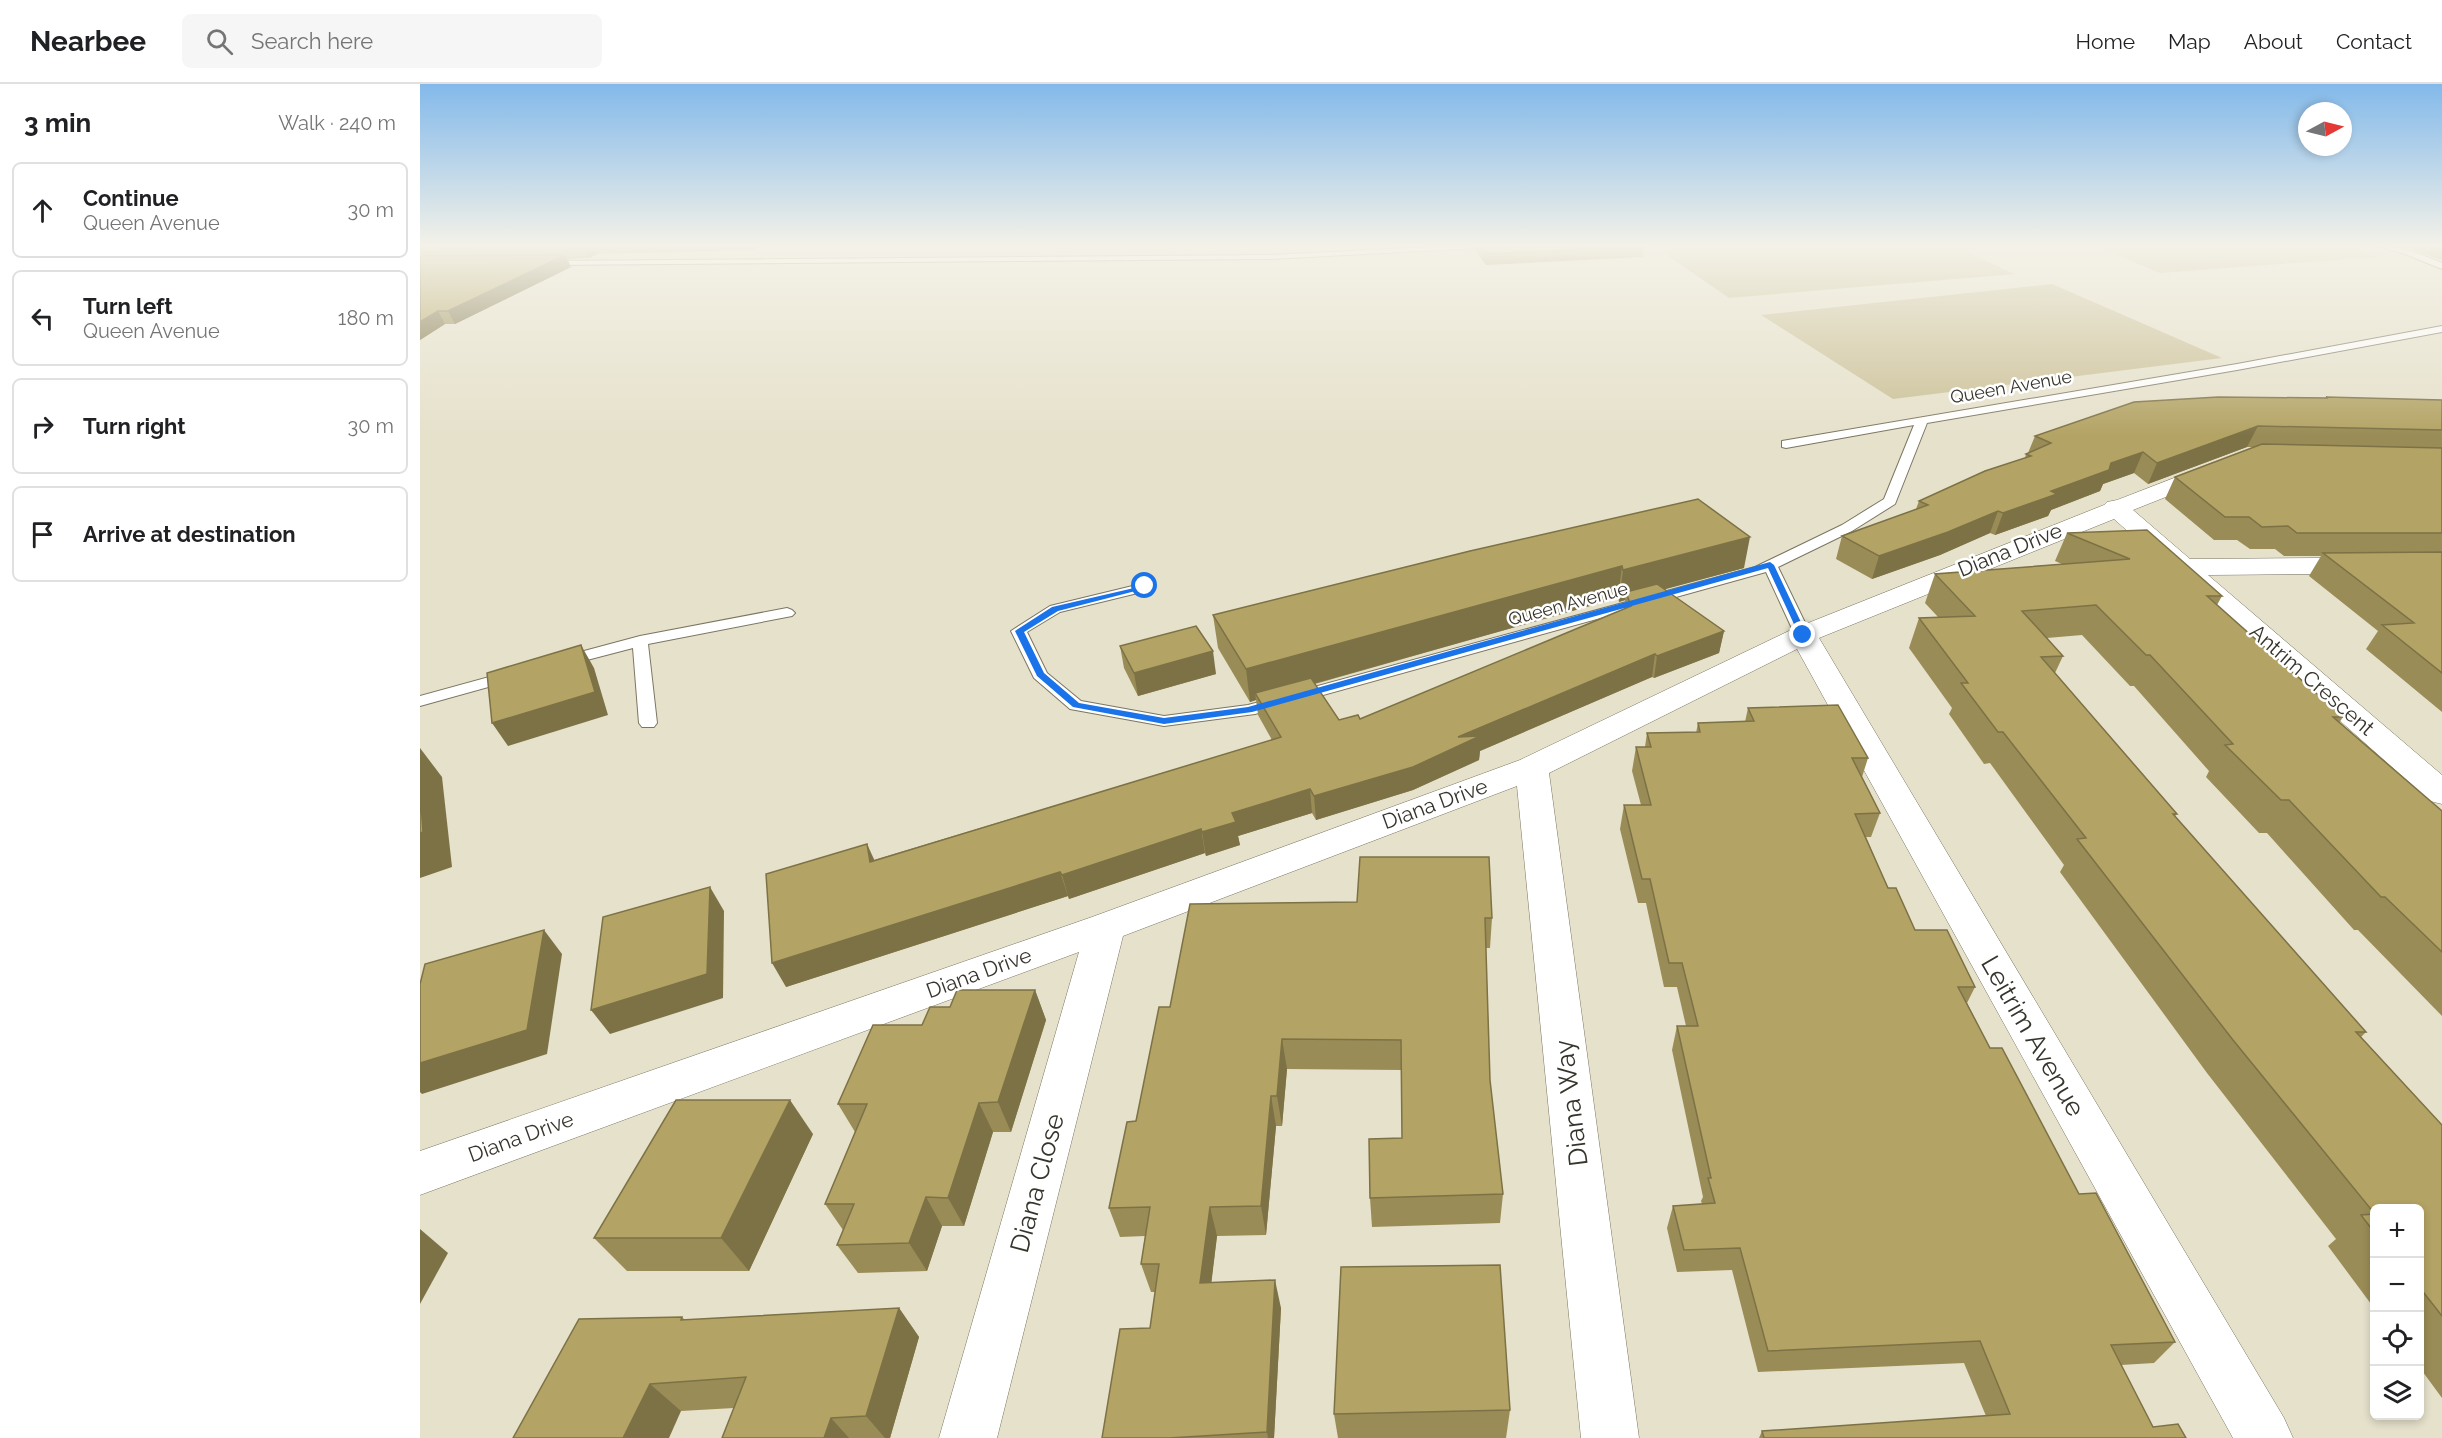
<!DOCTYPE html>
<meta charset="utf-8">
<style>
body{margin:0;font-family:Raleway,sans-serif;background:#f6f6f6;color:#202124}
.controls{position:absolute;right:18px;bottom:18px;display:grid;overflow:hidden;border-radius:9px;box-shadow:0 3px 9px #0003}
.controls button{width:54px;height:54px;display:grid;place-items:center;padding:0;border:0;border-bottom:2px solid #e0e0e0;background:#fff;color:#202124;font:30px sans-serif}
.compass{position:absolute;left:1878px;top:18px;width:54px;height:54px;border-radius:50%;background:#fff;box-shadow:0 3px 9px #0003;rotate:83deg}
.stop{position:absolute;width:18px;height:18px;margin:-14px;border:4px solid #1a73e8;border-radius:50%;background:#fff}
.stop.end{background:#1a73e8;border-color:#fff;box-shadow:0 2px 6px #0008}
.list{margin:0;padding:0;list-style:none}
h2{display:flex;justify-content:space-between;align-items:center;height:78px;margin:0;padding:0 24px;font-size:26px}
h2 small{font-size:20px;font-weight:400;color:#757577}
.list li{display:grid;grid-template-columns:39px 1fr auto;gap:18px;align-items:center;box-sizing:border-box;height:96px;margin:0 12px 12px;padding:0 12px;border:2px solid #e0e0e0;border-radius:9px}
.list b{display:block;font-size:22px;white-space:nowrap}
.list p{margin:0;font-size:20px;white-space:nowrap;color:#757577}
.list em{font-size:20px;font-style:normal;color:#757577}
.icon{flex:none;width:33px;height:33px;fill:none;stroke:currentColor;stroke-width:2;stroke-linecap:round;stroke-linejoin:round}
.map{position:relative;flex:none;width:2022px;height:1354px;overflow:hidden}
header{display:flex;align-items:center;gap:36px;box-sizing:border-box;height:84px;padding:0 30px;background:#fff;border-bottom:2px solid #e0e0e0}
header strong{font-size:28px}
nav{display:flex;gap:33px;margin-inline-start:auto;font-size:21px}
.search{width:420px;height:54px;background:#f6f6f6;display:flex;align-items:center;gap:15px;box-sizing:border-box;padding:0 21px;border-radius:9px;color:#757577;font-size:22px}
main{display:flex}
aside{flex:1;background:#fff}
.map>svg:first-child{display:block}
.green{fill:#cabf95}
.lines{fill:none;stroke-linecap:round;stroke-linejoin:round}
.service-casing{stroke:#7b7662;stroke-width:2}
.minor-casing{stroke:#7b7662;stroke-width:1}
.service{fill:#fff;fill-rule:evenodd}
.minor{fill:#fff;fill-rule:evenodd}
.wall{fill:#9a8c56;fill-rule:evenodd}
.shaded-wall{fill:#7d7246}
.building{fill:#b3a364;stroke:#7d7246;stroke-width:1.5}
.route{fill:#1a73e8}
.labels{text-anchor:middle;stroke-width:5;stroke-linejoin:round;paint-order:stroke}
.far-street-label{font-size:18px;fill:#36342c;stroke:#fff}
.street-label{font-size:21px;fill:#36342c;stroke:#fff}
.near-street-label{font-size:26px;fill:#36342c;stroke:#fff}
</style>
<header>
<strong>Nearbee</strong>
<div class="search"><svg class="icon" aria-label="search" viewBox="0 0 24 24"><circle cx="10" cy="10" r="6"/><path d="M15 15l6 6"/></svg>Search here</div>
<nav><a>Home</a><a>Map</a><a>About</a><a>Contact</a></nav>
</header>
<main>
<aside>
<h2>3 min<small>Walk · 240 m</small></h2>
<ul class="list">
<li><svg class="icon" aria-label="ahead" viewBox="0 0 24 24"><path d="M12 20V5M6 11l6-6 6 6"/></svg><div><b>Continue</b><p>Queen Avenue</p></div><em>30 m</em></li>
<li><svg class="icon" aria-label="left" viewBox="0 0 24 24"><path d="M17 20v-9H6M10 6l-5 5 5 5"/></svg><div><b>Turn left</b><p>Queen Avenue</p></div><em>180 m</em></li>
<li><svg class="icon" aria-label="right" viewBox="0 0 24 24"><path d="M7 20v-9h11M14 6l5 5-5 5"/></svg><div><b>Turn right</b></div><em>30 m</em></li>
<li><svg class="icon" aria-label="arrive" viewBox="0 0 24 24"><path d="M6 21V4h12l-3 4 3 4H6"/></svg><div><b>Arrive at destination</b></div></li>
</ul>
</aside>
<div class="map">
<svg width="2022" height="1354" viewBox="0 0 2022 1354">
<rect width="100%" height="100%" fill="#e6e1cb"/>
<!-- green -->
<g class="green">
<polygon points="1302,162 1535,162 1594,190 1309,214 1241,167"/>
<polygon points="1676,162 1926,162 1958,173 1740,189"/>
<polygon points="1632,200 1802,274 1473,315 1341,231"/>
</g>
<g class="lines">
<defs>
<g id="service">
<polygon points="1029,162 1098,162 848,175 127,181 123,179 127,177 848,171"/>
<path d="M 1958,162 C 1982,162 2000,170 2022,179 L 2022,185 L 1985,170 Z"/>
<polygon points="2022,242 2022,248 1817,286 1507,339 1475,420 1432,447 1358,483 1391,551 1383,556 1375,551 1346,488 835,630 744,642 650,625 614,594 591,547 630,522 725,499 730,500 732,503 730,506 640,528 607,548 627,589 661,617 744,632 828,621 1335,483 1422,441 1464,415 1494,341 1366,364 1362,363 1362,357 1817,280"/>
<polygon points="367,524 372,526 375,529 372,532 228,560 237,639 234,643 222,643 219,639 213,564 144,582 136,577 138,574 220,552"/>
<polygon points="91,587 97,589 99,592 97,595 0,622 0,612"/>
</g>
<polygon id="minor" points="1793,379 1801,381 1804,386 1801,391 1713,426 1770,475 2022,473 2022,489 1788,491 2022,691 2022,720 2010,717 1694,435 1399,554 1864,1334 1873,1354 1813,1354 1377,565 1129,689 1219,1354 1161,1354 1097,702 703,852 577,1354 519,1354 659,868 0,1111 0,1067 672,833 1100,676 1373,545 1684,421 1687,418 1697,416"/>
</defs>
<!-- service casing -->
<use href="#service" class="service-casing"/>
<!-- minor casing -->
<use href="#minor" class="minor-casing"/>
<!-- service -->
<use href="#service" class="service"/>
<!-- minor -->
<use href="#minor" class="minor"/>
</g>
<!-- wall -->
<g class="wall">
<polygon points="0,162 339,162 334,166 177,170 169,174 147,175 151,183 35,240 25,240 0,256"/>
<polygon points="1056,162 1224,162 1223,173 1066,181 1055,166"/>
<polygon points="1983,162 2022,162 2022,176 1999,168"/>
<polygon points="1906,313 2022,316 2022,628 1946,565 1958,547 1889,492 1901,472 1864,472 1855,465 1830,465 1817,456 1794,456 1745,415 1755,393 1835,363 1827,363 1728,400 1714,389 1683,400 1680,407 1631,426 1628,432 1575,451 1570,449 1520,471 1452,495 1416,475 1422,452 1496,425 1499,417 1605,374 1606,370 1608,369 1615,352 1905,314"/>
<polygon points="1647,449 1802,512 1797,521 1923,633 1919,639 2022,727 2022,932 1938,846 1934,846 1847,749 1839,749 1786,693 1789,687 1714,602 1710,602 1662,551 1627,554 1643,572 1635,589 1757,730 1755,732 1946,948 1941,953 2022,1041 2022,1314 2000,1284 2000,1125 1954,1125 1954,1224 1908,1162 1916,1155 1787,989 1640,788 1644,781 1570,679 1564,680 1529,630 1532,624 1489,564 1499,534 1518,533 1505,519 1515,490 1642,480 1635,477"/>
<path d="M 1050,467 L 1324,484 L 1244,505 L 1304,547 L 1299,569 L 1234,594 L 1232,593 L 1060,667 L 1059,676 L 993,706 L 896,736 L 892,729 L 818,752 L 820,761 L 786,772 L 785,769 L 649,815 L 648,812 L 366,903 L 454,776 L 852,656 L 838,631 L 836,616 L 830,618 L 798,564 L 793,531 ZM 1198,514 L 1199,518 L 1205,516 L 1204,525 L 940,635 L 919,636 L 895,600 Z"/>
<polygon points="700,562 796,590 718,612 704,584"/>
<polygon points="1328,624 1448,674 1442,693 1460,729 1451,753 1446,753 1468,804 1495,846 1555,903 1547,919 1570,964 1659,1110 1755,1258 1734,1279 1701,1281 1733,1343 1766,1354 1339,1354 1342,1347 1566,1332 1544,1279 1338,1288 1312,1186 1257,1188 1247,1144 1253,1122 1282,1120 1281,1117 1283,1113 1252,966 1257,942 1266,942 1257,903 1244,903 1226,819 1218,819 1200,745 1204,721 1221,721 1212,687 1216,663 1225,663 1227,649 1276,649 1278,639 1325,638"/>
<polygon points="770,820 1072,834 1070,864 1066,864 1070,996 1083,1110 1080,1139 952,1143 950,1114 982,1054 981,986 867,985 862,1042 856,1042 846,1151 797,1152 791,1199 861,1224 854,1354 682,1354 730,1244 735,1208 731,1208 721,1180 725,1152 700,1153 689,1124 750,923"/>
<polygon points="615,906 626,936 591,1048 573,1048 544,1142 522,1142 507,1187 438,1189 417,1161 423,1146 405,1120 435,1048 418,1020 502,941 530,923"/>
<polygon points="393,1050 329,1187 207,1187 174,1154"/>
<polygon points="479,1224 499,1253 470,1354 302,1354 314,1324 261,1327 93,1354 262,1233 265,1236"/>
<polygon points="1090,1326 1086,1354 918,1354 914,1330"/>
</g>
<!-- shaded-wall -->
<g class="shaded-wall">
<polygon points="173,162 177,170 169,174 163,163"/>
<polygon points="332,162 339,162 334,166"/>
<polygon points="145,171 151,183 35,240 28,227"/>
<polygon points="18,227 25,240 0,256 0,238"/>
<polygon points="1838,342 1827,363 1728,400 1737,379"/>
<polygon points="1723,368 1714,389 1683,400 1680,407 1631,426 1628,432 1575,451 1583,429 1691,379"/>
<polygon points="1578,427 1570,449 1520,471 1452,495 1459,472"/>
<polygon points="1330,453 1324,484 1209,515 1206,508 1205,516 1199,518 1203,486"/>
<polygon points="1202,482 1198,514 839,615 835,609 836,616 830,618 826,585"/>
<polygon points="1304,547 1299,569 1234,594 1237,572"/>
<polygon points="161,561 174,584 188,631 88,662 72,639"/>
<polygon points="793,567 796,590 718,612 714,589"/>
<polygon points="1235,570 1232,593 1060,667 1059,676 993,706 896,736 894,712"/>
<polygon points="0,664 22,693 32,783 0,794"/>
<polygon points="890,705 892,729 818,752 820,761 786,772 782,748 812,729"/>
<polygon points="781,745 785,769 649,815 642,791"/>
<polygon points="447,760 458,784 450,778"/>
<polygon points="640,788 648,812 366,903 352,879"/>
<polygon points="290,803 304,827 303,914 190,950 171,926"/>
<polygon points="124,846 142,870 127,970 2,1010 0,1008 0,979"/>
<polygon points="615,906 626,936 591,1048 578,1018"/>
<polygon points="862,955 867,985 862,1042 857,1012"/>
<polygon points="851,1012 856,1042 846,1151 841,1122"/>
<polygon points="370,1016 393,1050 329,1187 301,1154"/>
<polygon points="559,1019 573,1048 544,1142 528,1114"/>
<polygon points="506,1113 522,1142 507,1187 489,1159"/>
<polygon points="790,1123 797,1152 788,1227 780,1199"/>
<polygon points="0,1145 28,1169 0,1220"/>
<polygon points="855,1196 861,1224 854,1354 848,1354 847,1348"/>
<polygon points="479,1224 499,1253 470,1354 465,1354 446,1332"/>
<polygon points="230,1300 261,1327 249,1354 203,1354"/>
<polygon points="411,1334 429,1354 404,1354"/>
</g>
<!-- building -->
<g class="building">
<polygon points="0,162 164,162 0,164"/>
<polygon points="1061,162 1220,162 1066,170"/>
<polygon points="145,171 28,227 18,227 0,238 0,172"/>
<polygon points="1798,313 1908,314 1906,313 2022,316 2022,346 1838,342 1737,379 1723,368 1691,379 1689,386 1631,407 1637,410 1583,429 1578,427 1528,448 1459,472 1422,452 1508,421 1499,417 1565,387 1611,372 1606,370 1631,359 1615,352 1714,318"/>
<polygon points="1842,360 2022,364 2022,449 1877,449 1868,442 1842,443 1829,433 1805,433 1755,393"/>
<polygon points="1278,415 1330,453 1203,486 1202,482 826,585 793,531 1050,467"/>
<polygon points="1727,446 1802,512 1787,512 1923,633 1913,633 2022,727 2022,868 1965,813 1961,813 1869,716 1861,716 1805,661 1813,660 1730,571 1726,571 1676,521 1602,527 1643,572 1621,573 1757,730 1753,730 1946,948 1936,948 2022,1041 2022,1232 2000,1204 2000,1125 1954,1125 1954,1129 1813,956 1657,755 1666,754 1583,648 1578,648 1541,599 1548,599 1499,534 1555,532 1515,490 1710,475 1647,449"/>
<polygon points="2022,468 2022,589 1962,541 1994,539 1903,469"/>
<polygon points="1237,500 1304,547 1237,572 1235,570 1038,653 1060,652 993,683 894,712 890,705 812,729 816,738 782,748 781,745 642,791 640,788 352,879 346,790 447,760 450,778 861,653 835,609 891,594 919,636 938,631 940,635 1211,522 1206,508"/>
<polygon points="776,542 793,567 714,589 700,562"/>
<polygon points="161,561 175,608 72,639 67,589"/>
<polygon points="1418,621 1448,674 1432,674 1460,729 1435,730 1468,804 1476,804 1495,846 1527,846 1555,903 1538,903 1570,964 1582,964 1659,1110 1676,1109 1755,1258 1691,1261 1733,1343 1758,1340 1766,1354 1344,1354 1342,1347 1590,1330 1560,1257 1348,1267 1320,1164 1264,1166 1253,1122 1295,1119 1288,1094 1291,1094 1257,942 1278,942 1262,879 1249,879 1230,795 1222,795 1204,721 1231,721 1216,663 1231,663 1227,649 1280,648 1278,639 1334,637 1328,624"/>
<polygon points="0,707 3,748 0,749"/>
<polygon points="940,773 1069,773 1072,834 1065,834 1070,996 1083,1110 950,1114 949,1055 982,1054 981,956 862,955 857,1012 851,1012 841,1122 790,1123 780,1199 855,1196 847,1348 749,1354 682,1354 700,1245 730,1244 739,1180 721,1180 730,1123 689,1124 707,1038 716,1037 739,923 750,923 770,820 937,818"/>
<polygon points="290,803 287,890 171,926 183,833"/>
<polygon points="124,846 107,946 0,979 0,900 5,880"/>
<polygon points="537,906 615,906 578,1018 559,1019 528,1114 506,1113 489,1159 417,1161 434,1120 405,1120 447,1020 418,1020 453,941 502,941 510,923 530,923"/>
<polygon points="256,1016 370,1016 301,1154 174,1154"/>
<polygon points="1954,1130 1954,1148 1941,1131"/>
<polygon points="1080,1181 1090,1326 914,1330 921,1183"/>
<polygon points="479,1224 446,1332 411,1334 404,1354 302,1354 326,1293 230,1300 203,1354 93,1354 159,1235 262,1233 261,1236"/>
</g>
<!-- sky -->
<linearGradient id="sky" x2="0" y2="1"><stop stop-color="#83b9ea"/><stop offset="0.46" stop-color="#f4f2e8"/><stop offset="1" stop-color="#f4f2e8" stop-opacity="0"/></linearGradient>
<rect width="2022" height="352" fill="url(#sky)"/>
<!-- route -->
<polygon class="route" points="1350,478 1354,481 1387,551 1386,553 1379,551 1348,484 832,628 744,640 653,623 617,592 595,547 632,523 727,501 727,504 638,527 604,548 624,589 659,619 744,634 828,623"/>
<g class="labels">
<!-- far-street labels -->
<g class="far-street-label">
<text transform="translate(1591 303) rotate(-10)" y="6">Queen Avenue</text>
<text transform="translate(1148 520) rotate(-15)" y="6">Queen Avenue</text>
</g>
<!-- street labels -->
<g class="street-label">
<text transform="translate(1590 466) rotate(-22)" y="7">Diana Drive</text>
<text transform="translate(1892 596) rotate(41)" y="7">Antrim Crescent</text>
<text transform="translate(1015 720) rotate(-20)" y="7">Diana Drive</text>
<text transform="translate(559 889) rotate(-20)" y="7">Diana Drive</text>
<text transform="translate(101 1053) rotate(-20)" y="7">Diana Drive</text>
</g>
<!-- near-street labels -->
<g class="near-street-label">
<text transform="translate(1613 952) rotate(60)" y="9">Leitrim Avenue</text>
<text transform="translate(1151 1019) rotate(-97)" y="9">Diana Way</text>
<text transform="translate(617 1099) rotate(-75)" y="9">Diana Close</text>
</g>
</g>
</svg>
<div class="controls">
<button>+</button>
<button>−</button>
<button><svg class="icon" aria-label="locate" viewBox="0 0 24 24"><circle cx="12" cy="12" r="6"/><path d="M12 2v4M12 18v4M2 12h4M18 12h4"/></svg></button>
<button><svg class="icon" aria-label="layers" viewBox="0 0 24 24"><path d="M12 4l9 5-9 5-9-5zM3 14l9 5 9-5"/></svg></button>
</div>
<svg class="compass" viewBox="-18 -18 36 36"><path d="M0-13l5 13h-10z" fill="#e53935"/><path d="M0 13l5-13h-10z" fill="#757577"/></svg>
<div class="stop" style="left:725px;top:502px"></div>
<div class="stop end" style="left:1383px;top:551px"></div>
</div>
</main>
